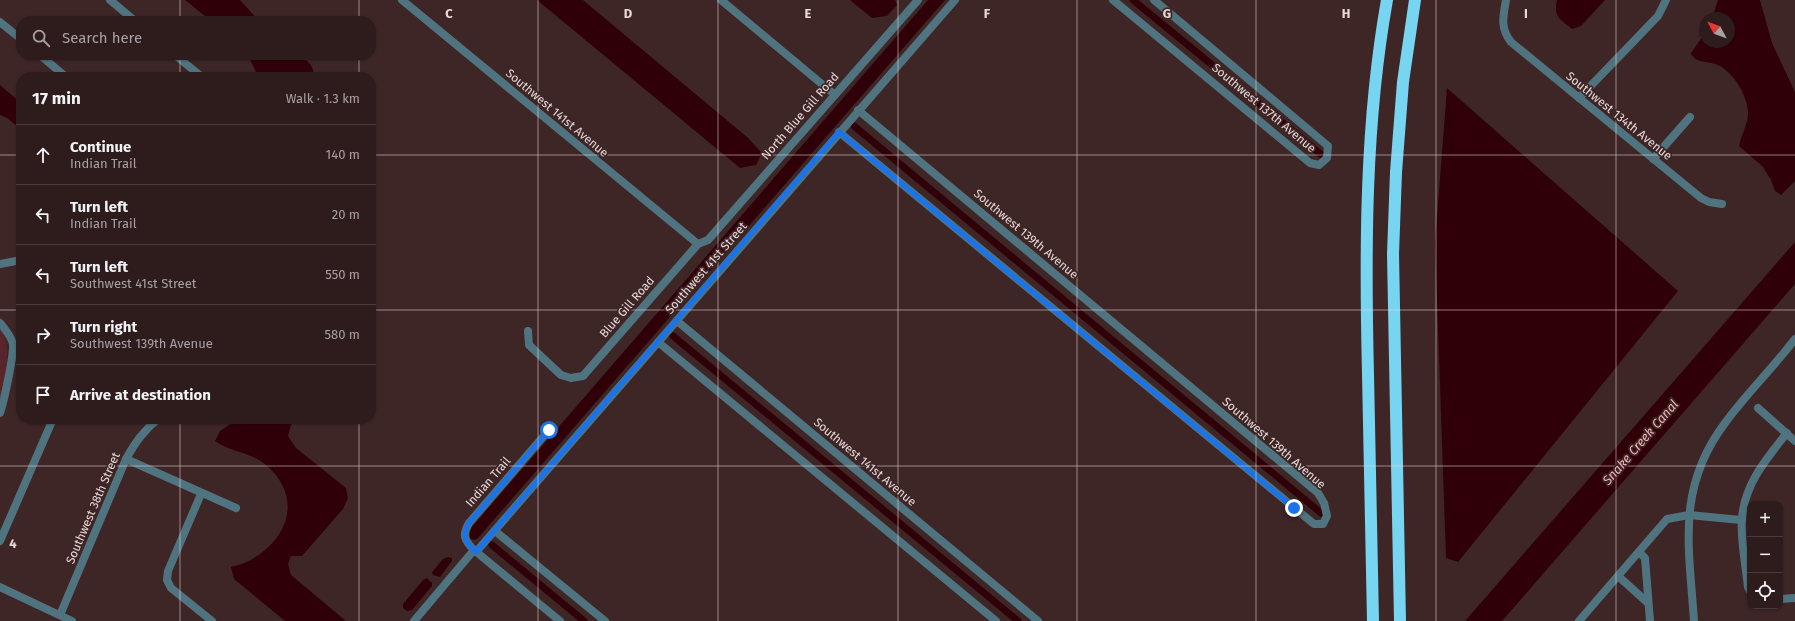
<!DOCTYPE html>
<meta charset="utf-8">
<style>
body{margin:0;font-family:"Fira Sans",sans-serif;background:#3a292a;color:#f1f3f6}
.controls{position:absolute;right:12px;bottom:12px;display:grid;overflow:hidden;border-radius:8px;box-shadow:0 1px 3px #0004}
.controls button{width:36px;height:36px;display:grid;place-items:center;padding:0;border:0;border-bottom:1px solid #493a3b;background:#2e1c1d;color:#f1f3f6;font:20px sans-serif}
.compass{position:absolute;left:1699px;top:12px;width:36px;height:36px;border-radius:50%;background:#2e1c1d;box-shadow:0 1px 3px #0004;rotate:311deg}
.stop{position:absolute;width:12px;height:12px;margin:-9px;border:3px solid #1a73e8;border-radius:50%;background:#fff}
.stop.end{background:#1a73e8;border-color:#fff;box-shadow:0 1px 4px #0008}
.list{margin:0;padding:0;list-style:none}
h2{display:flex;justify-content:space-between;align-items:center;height:52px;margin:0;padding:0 16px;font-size:17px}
h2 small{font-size:13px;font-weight:400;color:#a7a1a4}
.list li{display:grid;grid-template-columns:26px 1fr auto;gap:12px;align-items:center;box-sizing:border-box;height:60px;padding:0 16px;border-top:1px solid #493a3b}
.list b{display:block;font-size:15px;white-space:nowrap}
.list p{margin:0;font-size:13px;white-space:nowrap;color:#a7a1a4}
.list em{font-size:13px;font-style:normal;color:#a7a1a4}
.icon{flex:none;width:22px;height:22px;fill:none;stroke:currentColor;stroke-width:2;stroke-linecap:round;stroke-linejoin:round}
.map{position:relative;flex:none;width:1795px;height:621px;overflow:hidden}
.search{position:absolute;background:#2e1c1d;box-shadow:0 1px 3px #0004;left:16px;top:16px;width:360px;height:44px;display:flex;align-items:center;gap:10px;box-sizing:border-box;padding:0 14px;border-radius:16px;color:#a7a1a4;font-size:15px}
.panel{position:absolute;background:#2e1c1d;box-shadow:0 1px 3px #0004;left:16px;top:72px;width:360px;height:352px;border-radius:16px}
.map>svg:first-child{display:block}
.green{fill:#59252a}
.water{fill:#300008}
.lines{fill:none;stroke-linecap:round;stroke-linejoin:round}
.canal{stroke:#300008;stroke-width:7}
.minor{stroke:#50747f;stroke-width:8}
.motorway{stroke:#77d5f1;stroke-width:12}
.route{stroke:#1a73e8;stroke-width:5}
.grid{fill:none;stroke:#e9d8d9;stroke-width:1;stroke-opacity:0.55}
.labels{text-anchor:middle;stroke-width:3.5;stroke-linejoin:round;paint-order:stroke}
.street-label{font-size:12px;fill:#e9d8d9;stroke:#3e2627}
.water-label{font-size:13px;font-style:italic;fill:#f3b2b4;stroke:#3e2627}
.grid-label{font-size:13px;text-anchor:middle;font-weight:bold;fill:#e9d8d9;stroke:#3e2627;stroke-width:3.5;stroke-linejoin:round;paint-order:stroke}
</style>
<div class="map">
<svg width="1795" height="621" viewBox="0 0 1795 621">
<rect width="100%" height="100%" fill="#3e2627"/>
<!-- green -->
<path class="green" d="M 0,328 C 14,349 4,380 0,402 Z"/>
<!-- water -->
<g class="water">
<polygon points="185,0 240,0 259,21 211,21"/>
<polygon points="537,0 583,0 747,137 762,153 756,165 740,168"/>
<polygon points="850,0 895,0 897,5 887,16 872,18"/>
<polygon points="928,0 945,0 478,538 474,540 470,538 470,533 472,527"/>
<path d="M 1557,0 L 1605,0 L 1581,26 L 1572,29 C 1560,19 1553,17 1557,0 Z"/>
<path d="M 1718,0 L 1760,0 L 1772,43 L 1795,92 L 1795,181 L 1781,195 L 1775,191 L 1771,180 L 1763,167 L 1739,146 C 1741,135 1748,125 1748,113 C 1748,96 1732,69 1715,64 C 1706,61 1695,63 1691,53 L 1705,33 L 1705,42 L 1729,42 L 1729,18 L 1712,18 Z"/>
<path d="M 248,55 L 300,55 C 307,61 316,67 313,77 L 256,77 L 256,72 Z"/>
<polygon points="0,85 21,103 21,129 7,118 0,115"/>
<polygon points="1447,88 1678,291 1458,562 1446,558 1435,242"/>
<polygon points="1795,242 1795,284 1502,621 1465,621"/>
<path d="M 238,419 L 296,419 L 291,425 L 288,436 L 296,448 L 346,488 L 348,498 L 343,509 L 302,556 L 291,556 L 288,564 L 291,575 L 346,621 L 285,621 L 234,579 L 231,567 C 238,565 247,563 254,558 C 291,535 301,495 266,465 C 251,452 230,452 215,441 L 220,431 Z"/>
<polygon points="448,557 452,558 452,561 440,577 433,575 432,572 443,559"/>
<polygon points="427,578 432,583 432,586 412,610 407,611 403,608 403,604 423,580"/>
</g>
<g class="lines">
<!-- canal -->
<g class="canal">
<polyline points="1133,0 1323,156"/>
<polyline points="854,126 1321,513"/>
<polyline points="673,336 1018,621"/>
<polyline points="492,545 584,621"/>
</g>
<!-- minor -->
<g class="minor">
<polyline points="110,0 135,21"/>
<polyline points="402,0 698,244"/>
<polyline points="721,0 835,95"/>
<polyline points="1113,0 1310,163 1319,165 1327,158 1328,146 1154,0"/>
<path d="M 1506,0 C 1503,17 1500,28 1511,42 L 1701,198 L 1709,202 L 1722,204"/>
<polyline points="0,22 21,39"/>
<polyline points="40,55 66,77"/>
<polyline points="175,55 202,77"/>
<polyline points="1579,98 1658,16 1666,0"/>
<polyline points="839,132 1314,524 1323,524 1327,516 1324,503 1318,493 858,110"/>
<polyline points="1653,159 1690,117"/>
<polyline points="0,264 21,260"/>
<polyline points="677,321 1038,621"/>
<path d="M 0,323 C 5,329 11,336 13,344 C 14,355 4,401 0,413"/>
<polyline points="528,331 529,345 561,375 571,378 583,376 698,244 708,240 918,0"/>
<polyline points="658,342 996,621"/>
<polyline points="1758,408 1795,441"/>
<path d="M 549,430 L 469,523 C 462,535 464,540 474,550 L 560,621"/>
<polyline points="126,459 236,508"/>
<polyline points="201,494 168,571 167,580 171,588 212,621"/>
<polyline points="495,531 605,621"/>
<polyline points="0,541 53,419"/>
<polyline points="476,552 955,0"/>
<polyline points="1639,552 1645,558 1650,621"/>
<polyline points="1618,576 1648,603"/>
<polyline points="0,587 72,621"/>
<path d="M 1750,591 L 1748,587 C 1746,567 1740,538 1742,519 C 1744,485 1766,459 1787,433"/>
<polyline points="1780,599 1795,598"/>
<path d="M 60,615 L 126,459 C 135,443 143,431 158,419"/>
<polyline points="414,621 474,550"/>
<polyline points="1579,621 1667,519 1689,515 1741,520"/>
<path d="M 1694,621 C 1689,546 1676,488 1725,423 C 1747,393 1773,368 1795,339"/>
</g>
<!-- motorway -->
<g class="motorway">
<path d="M 1373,621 C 1371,539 1370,456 1368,374 C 1365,250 1365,123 1387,0"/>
<polyline points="1400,621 1393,254 1396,172 1403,82 1415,0"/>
</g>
</g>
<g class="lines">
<!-- route -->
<path class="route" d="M 549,430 L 469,523 C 461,536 465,542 476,552 L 839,132 L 1294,508"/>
</g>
<!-- grid -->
<path class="grid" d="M 180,0 L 180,21M 359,0 L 359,21M 538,0 L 538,621M 718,0 L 718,621M 898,0 L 898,621M 1077,0 L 1077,621M 1256,0 L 1256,621M 1436,0 L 1436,621M 1616,0 L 1616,621M 180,55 L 180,77M 359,55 L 359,77M 0,155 L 21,155M 371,155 L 1795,155M 0,310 L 21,310M 371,310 L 1795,310M 180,419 L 180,621M 359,419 L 359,621M 0,466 L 1795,466"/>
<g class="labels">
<!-- street labels -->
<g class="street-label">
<text transform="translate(1264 108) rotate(40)" y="4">Southwest 137th Avenue</text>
<text transform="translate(557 113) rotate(40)" y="4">Southwest 141st Avenue</text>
<text transform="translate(800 116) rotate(-49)" y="4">North Blue Gill Road</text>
<text transform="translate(1619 116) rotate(39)" y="4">Southwest 134th Avenue</text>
<text transform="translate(1026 234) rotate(40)" y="4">Southwest 139th Avenue</text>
<text transform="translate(706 268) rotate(-49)" y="4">Southwest 41st Street</text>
<text transform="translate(627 307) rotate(-49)" y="4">Blue Gill Road</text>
<text transform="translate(1274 443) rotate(41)" y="4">Southwest 139th Avenue</text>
<text transform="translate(865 462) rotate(40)" y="4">Southwest 141st Avenue</text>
<text transform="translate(488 482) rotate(-49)" y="4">Indian Trail</text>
<text transform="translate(93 508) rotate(-67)" y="4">Southwest 38th Street</text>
</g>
<!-- water labels -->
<g class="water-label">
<text transform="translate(1640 442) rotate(-49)" y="5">Snake Creek Canal</text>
</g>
</g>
<g class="grid-label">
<text x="449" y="18">C</text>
<text x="628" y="18">D</text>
<text x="808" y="18">E</text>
<text x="987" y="18">F</text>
<text x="1167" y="18">G</text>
<text x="1346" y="18">H</text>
<text x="1526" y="18">I</text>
<text x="13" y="548">4</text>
</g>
</svg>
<div class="controls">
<button>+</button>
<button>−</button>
<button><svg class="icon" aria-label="locate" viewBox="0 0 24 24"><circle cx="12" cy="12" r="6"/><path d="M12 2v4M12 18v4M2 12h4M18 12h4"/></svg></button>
</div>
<svg class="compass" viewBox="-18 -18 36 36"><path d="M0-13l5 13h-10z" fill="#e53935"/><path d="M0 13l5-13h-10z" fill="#a7a1a4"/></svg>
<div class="stop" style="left:549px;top:430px"></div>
<div class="stop end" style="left:1294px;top:508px"></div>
<div class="search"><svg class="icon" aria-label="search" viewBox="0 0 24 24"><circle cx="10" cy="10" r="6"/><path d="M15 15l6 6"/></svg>Search here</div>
<section class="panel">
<h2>17 min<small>Walk · 1.3 km</small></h2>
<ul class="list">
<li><svg class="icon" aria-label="ahead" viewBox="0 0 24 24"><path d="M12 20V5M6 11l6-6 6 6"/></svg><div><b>Continue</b><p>Indian Trail</p></div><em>140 m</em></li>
<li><svg class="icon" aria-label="left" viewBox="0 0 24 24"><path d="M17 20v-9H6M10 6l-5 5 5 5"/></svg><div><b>Turn left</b><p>Indian Trail</p></div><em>20 m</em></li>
<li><svg class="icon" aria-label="left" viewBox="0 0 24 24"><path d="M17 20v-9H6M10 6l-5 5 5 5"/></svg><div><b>Turn left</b><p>Southwest 41st Street</p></div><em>550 m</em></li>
<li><svg class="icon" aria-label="right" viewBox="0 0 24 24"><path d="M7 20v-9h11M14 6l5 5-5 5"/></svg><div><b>Turn right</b><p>Southwest 139th Avenue</p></div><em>580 m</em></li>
<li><svg class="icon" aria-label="arrive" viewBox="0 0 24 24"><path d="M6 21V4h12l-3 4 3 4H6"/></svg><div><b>Arrive at destination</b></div></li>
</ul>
</section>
</div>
